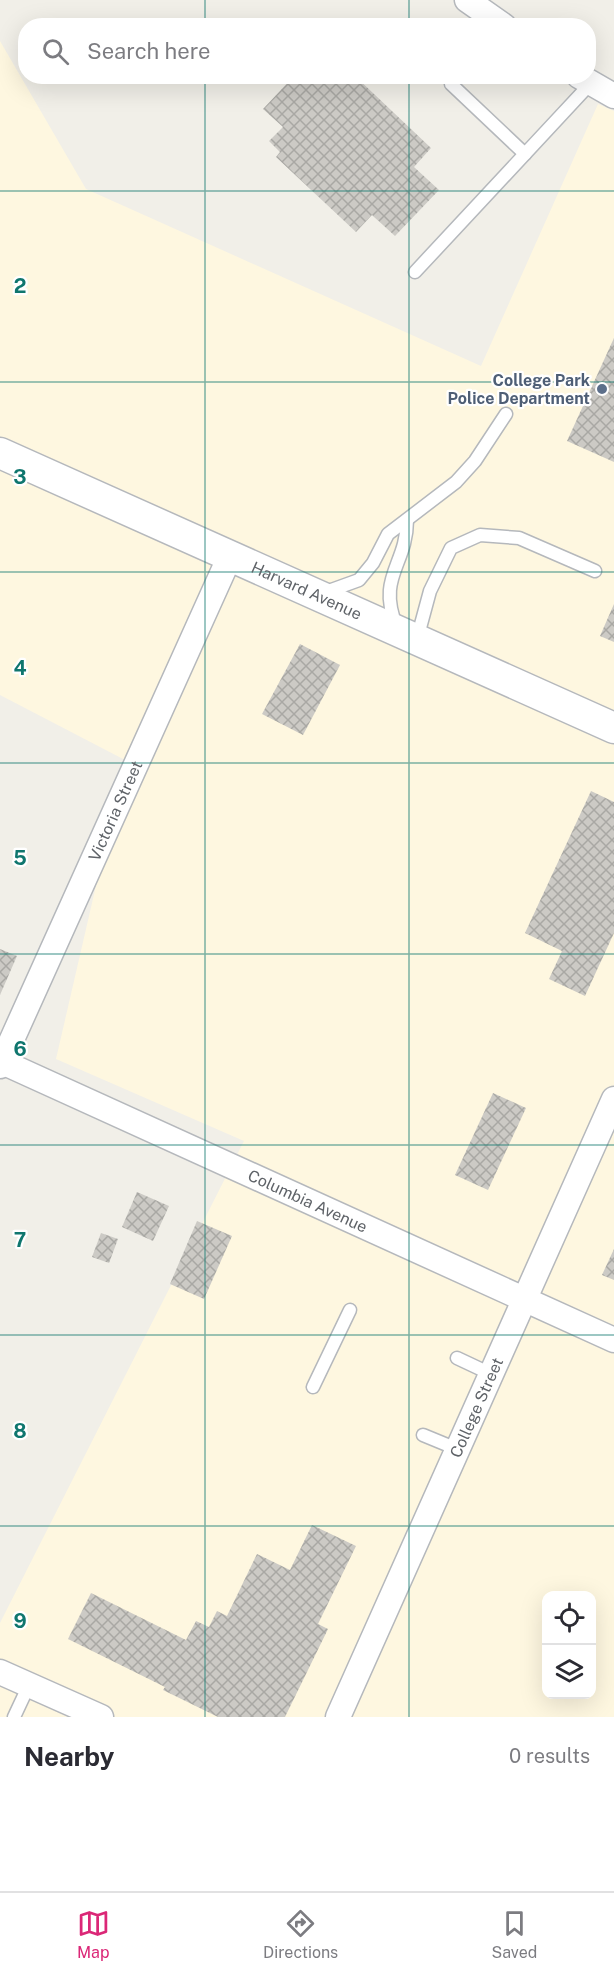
<!DOCTYPE html>
<style>
body{margin:0;font-family:"Public Sans",sans-serif;background:#f7f7f7;color:#2b2b33}
.controls{position:absolute;right:18px;bottom:18px;display:grid;overflow:hidden;border-radius:12px;box-shadow:0 6px 24px #0002}
.controls button{width:54px;height:54px;display:grid;place-items:center;padding:0;border:0;border-bottom:2px solid #e1e1e2;background:#fff;color:#2b2b33;font:30px sans-serif}
.list{margin:0;padding:0;list-style:none}
h2{display:flex;justify-content:space-between;align-items:center;height:78px;margin:0;padding:0 24px;font-size:26px}
h2 small{font-size:20px;font-weight:400;color:#7c7c81}
.icon{flex:none;width:33px;height:33px;fill:none;stroke:currentColor;stroke-width:2;stroke-linecap:round;stroke-linejoin:round}
.map{position:relative;flex:none;width:614px;height:1717px;overflow:hidden}
.search{position:absolute;background:#fff;box-shadow:0 6px 24px #0002;left:18px;right:18px;top:18px;height:66px;display:flex;align-items:center;gap:15px;box-sizing:border-box;padding:0 21px;border-radius:24px;color:#7c7c81;font-size:22px}
.sheet{height:174px;background:#fff}
nav{display:flex;justify-content:space-around;align-items:center;box-sizing:border-box;height:84px;border-top:2px solid #e1e1e2;background:#fff;font-size:16px;color:#7c7c81}
nav a{display:grid;justify-items:center;gap:3px}
nav .on{color:#db2777}
.map>svg:first-child{display:block}
.commercial{fill:#fef7e0;fill-rule:evenodd}
.building{fill:url(#building-cross-hatch)}
.lines{fill:none;stroke-linecap:round;stroke-linejoin:round}
.service-casing{stroke:#b5b8bc;stroke-width:15}
.minor-casing{stroke:#b5b8bc;stroke-width:27}
.tertiary-casing{stroke:#b5b8bc;stroke-width:33}
.service{stroke:#fff;stroke-width:12}
.minor{stroke:#fff;stroke-width:24}
.tertiary{stroke:#fff;stroke-width:30}
.grid{fill:none;stroke:#0f766e;stroke-width:1.5;stroke-opacity:0.55}
.service-dot{fill:#5c6f8a;stroke:#fff;stroke-width:2}
.labels{text-anchor:middle;stroke-width:4.5;stroke-linejoin:round;paint-order:stroke}
.service-label{font-size:16px;font-weight:bold;fill:#4e5e75;stroke:#fff;text-anchor:end}
.street-label{font-size:16px;fill:#5f6368;stroke:#fff}
.grid-label{font-size:20px;text-anchor:middle;font-weight:bold;fill:#0f766e;stroke:#fff;stroke-width:4.5;stroke-linejoin:round;paint-order:stroke}
</style>
<div class="map">
<svg width="614" height="1717" viewBox="0 0 614 1717">
<defs>
<pattern id="building-cross-hatch" width="8" height="8" patternUnits="userSpaceOnUse" patternTransform="scale(1.5)"><rect width="8" height="8" fill="#cccac5"/><path d="M0 0l8 8M0 8l8-8" fill="none" stroke="#a9a8a4"/></pattern>
</defs>
<rect width="100%" height="100%" fill="#f1efe8"/>
<!-- commercial -->
<path class="commercial" d="M 0,41 L 86,189 L 481,366 L 598,104 L 614,111 L 614,1717 L 0,1717 L 0,1623 L 244,1141 L 56,1059 L 125,760 L 0,695 ZM 546,1596 L 592,1596 L 592,1694 L 546,1694 Z"/>
<!-- building -->
<g class="building">
<polygon points="294,76 315,76 322,83 329,76 342,76 345,79 355,76 431,148 414,167 439,190 395,236 372,215 356,232 276,157 280,152 269,141 283,127 263,109"/>
<polygon points="614,338 614,462 567,441"/>
<polygon points="614,604 614,642 600,636"/>
<polygon points="300,644 340,665 303,735 262,714"/>
<polygon points="591,791 614,802 614,933 585,996 549,979 562,951 525,933"/>
<polygon points="0,949 17,956 0,995"/>
<polygon points="493,1093 526,1108 488,1190 455,1175"/>
<polygon points="137,1192 169,1206 153,1241 122,1227"/>
<polygon points="197,1221 232,1236 204,1299 170,1284"/>
<polygon points="101,1233 118,1239 109,1263 92,1257"/>
<polygon points="614,1249 614,1280 602,1275"/>
<polygon points="312,1525 356,1546 318,1624 328,1629 285,1717 218,1717 163,1690 165,1687 68,1639 91,1593 186,1640 196,1621 209,1627 217,1611 227,1616 257,1554 290,1570"/>
</g>
<g class="lines">
<defs>
<g id="service">
<polyline points="451,84 525,154"/>
<polyline points="415,272 591,83"/>
<polyline points="323,593 359,580 373,563 388,534 456,482 475,461 506,414"/>
<path d="M 397,628 C 376,576 407,566 407,520"/>
<polyline points="417,639 430,591 451,548 480,535 519,538 595,571"/>
<polyline points="457,1358 491,1374"/>
<polyline points="313,1387 350,1310"/>
<polyline points="423,1435 457,1449"/>
<polyline points="14,1717 29,1685"/>
</g>
<g id="minor">
<polyline points="467,0 504,26"/>
<polyline points="579,76 614,96"/>
<path id="s1" d="M 0,1061 L 614,1340"/>
<path id="s2" d="M 0,1066 L 230,556"/>
<polyline points="0,1672 101,1717"/>
<path id="s3" d="M 338,1717 L 614,1099"/>
</g>
<g id="tertiary">
<path id="s4" d="M 0,453 L 614,728"/>
</g>
</defs>
<!-- service casing -->
<use href="#service" class="service-casing"/>
<!-- minor casing -->
<use href="#minor" class="minor-casing"/>
<!-- tertiary casing -->
<use href="#tertiary" class="tertiary-casing"/>
<!-- service -->
<use href="#service" class="service"/>
<!-- minor -->
<use href="#minor" class="minor"/>
<!-- tertiary -->
<use href="#tertiary" class="tertiary"/>
</g>
<!-- grid -->
<path class="grid" d="M 205,0 L 205,26M 409,0 L 409,26M 205,76 L 205,1717M 409,76 L 409,1717M 0,191 L 614,191M 0,382 L 614,382M 0,572 L 614,572M 0,763 L 614,763M 0,954 L 614,954M 0,1145 L 614,1145M 0,1335 L 614,1335M 0,1526 L 614,1526"/>
<!-- markers -->
<circle class="service-dot" cx="602" cy="389" r="6"/>
<g class="labels">
<!-- service labels -->
<g class="service-label">
<text x="590" y="386">College Park<tspan x="590" dy="18">Police Department</tspan></text>
</g>
<!-- street labels -->
<g class="street-label">
<text dy="6" stroke="none"><textPath href="#s4" startOffset="336">Harvard Avenue</textPath></text>
<text dy="6" stroke="none"><textPath href="#s2" startOffset="280">Victoria Street</textPath></text>
<text dy="6" stroke="none"><textPath href="#s1" startOffset="338">Columbia Avenue</textPath></text>
<text dy="6" stroke="none"><textPath href="#s3" startOffset="339">College Street</textPath></text>
</g>
</g>
<g class="grid-label">
<text x="20" y="293">2</text>
<text x="20" y="484">3</text>
<text x="20" y="675">4</text>
<text x="20" y="865">5</text>
<text x="20" y="1056">6</text>
<text x="20" y="1247">7</text>
<text x="20" y="1438">8</text>
<text x="20" y="1628">9</text>
</g>
</svg>
<div class="controls">
<button><svg class="icon" aria-label="locate" viewBox="0 0 24 24"><circle cx="12" cy="12" r="6"/><path d="M12 2v4M12 18v4M2 12h4M18 12h4"/></svg></button>
<button><svg class="icon" aria-label="layers" viewBox="0 0 24 24"><path d="M12 4l9 5-9 5-9-5zM3 14l9 5 9-5"/></svg></button>
</div>
<div class="search"><svg class="icon" aria-label="search" viewBox="0 0 24 24"><circle cx="10" cy="10" r="6"/><path d="M15 15l6 6"/></svg>Search here</div>
</div>
<section class="sheet">
<h2>Nearby<small>0 results</small></h2>
<ul class="list">
</ul>
</section>
<nav>
<a class="on"><svg class="icon" aria-label="map" viewBox="0 0 24 24"><path d="M3 6l6-2 6 2 6-2v14l-6 2-6-2-6 2zM9 4v14M15 6v14"/></svg>Map</a>
<a><svg class="icon" aria-label="directions" viewBox="0 0 24 24"><path d="M12 3l9 9-9 9-9-9zM9 14v-3h6M13 9l2 2-2 2"/></svg>Directions</a>
<a><svg class="icon" aria-label="saved" viewBox="0 0 24 24"><path d="M7 4h10v16l-5-4-5 4z"/></svg>Saved</a>
</nav>
